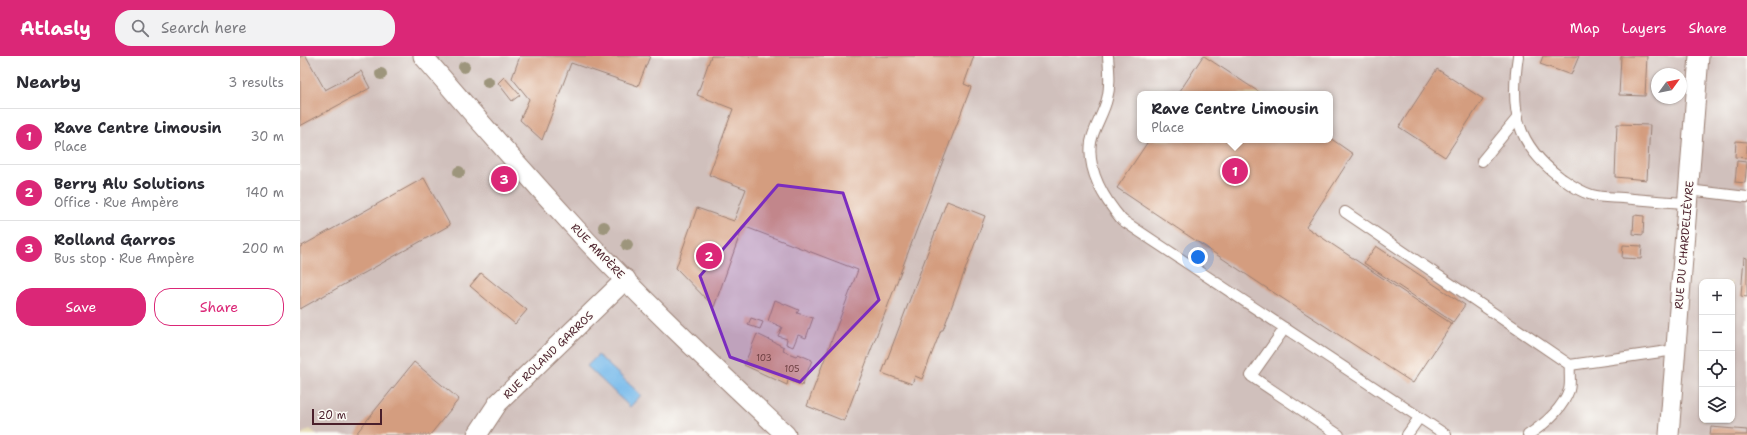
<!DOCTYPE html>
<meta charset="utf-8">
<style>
body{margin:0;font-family:"Shantell Sans",sans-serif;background:#f2f2f3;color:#2b2b33}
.controls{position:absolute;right:12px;bottom:12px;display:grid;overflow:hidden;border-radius:8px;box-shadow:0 1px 3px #0004}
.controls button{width:36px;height:36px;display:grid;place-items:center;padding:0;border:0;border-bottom:1px solid #e1e1e2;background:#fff;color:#2b2b33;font:20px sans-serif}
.compass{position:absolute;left:1351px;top:12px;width:36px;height:36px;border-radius:50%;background:#fff;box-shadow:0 1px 3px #0004;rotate:57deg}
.scale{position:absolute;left:12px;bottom:10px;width:70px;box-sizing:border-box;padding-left:4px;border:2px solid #4a1f2b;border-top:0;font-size:11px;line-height:14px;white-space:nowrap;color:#4a1f2b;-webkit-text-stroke:3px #fdfcf7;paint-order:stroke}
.you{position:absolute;left:898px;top:201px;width:14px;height:14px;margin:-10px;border:3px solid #fff;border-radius:50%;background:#1a73e8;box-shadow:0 0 0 6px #1a73e833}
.badge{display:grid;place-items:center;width:26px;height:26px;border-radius:50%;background:#db2777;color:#fff;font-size:13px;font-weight:700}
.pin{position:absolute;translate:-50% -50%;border:2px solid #fff;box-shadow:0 1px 4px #0006}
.popup{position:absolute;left:837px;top:35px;width:196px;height:52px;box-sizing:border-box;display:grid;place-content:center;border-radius:8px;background:#fff;filter:drop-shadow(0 1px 3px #0005);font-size:13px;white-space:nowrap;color:#7c7c81}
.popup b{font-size:15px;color:#2b2b33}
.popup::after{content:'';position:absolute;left:50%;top:100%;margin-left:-8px;border:8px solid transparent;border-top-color:#fff}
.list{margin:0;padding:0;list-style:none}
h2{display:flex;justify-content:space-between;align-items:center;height:52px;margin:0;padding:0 16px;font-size:17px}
h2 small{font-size:13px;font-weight:400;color:#7c7c81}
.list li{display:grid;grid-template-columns:26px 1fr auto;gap:12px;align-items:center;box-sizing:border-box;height:56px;padding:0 16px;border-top:1px solid #e1e1e2}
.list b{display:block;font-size:15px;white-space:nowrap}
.list p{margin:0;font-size:13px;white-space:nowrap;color:#7c7c81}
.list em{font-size:13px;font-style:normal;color:#7c7c81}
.actions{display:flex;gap:8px;padding:12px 16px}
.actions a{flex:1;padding:9px 0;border:1px solid #db2777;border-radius:16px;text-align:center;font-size:14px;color:#db2777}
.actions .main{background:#db2777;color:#fff}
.icon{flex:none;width:22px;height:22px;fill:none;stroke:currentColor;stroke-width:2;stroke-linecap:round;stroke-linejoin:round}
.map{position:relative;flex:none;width:1447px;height:379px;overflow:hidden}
header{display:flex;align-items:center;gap:24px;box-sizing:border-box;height:56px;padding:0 20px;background:#db2777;color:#fff}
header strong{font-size:19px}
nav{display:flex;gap:22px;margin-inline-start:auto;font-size:14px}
.search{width:280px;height:36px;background:#f2f2f3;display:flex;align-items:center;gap:10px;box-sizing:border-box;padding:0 14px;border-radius:16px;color:#7c7c81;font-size:15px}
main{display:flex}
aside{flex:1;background:#fff}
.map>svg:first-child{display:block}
.industrial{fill:#d0c0bc;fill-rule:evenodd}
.water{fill:#73b8ea;stroke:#5e6c8a}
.building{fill:#d49d7f}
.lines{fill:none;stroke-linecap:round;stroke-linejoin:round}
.service-casing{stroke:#997e72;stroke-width:12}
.minor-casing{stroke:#997e72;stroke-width:21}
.service{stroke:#fff;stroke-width:10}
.minor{stroke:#fff;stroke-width:19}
.tree{fill:#9d957b}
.marked{fill:#7b2cbf;fill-opacity:0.2;stroke:#7b2cbf;stroke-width:3;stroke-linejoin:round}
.labels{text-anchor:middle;stroke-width:3;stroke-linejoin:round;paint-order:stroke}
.number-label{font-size:9px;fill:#6c3e40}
.street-label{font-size:11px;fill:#4a1f2b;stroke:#fdfcf7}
</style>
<header>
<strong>Atlasly</strong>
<div class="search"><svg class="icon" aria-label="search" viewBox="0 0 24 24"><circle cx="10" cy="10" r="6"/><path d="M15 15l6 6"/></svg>Search here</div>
<nav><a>Map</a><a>Layers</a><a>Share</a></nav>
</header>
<main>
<aside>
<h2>Nearby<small>3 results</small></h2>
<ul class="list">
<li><span class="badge">1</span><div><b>Rave Centre Limousin</b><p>Place</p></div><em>30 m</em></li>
<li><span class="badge">2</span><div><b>Berry Alu Solutions</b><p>Office · Rue Ampère</p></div><em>140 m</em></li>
<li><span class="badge">3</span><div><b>Rolland Garros</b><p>Bus stop · Rue Ampère</p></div><em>200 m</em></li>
</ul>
<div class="actions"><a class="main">Save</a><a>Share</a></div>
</aside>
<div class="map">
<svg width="1447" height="379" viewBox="0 0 1447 379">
<rect width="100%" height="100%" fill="#fdfcf7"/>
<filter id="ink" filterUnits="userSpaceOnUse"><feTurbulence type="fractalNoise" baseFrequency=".025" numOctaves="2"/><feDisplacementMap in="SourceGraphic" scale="8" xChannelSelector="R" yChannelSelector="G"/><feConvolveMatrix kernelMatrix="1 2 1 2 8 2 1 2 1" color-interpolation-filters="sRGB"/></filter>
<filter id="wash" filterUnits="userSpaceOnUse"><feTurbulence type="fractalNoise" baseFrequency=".012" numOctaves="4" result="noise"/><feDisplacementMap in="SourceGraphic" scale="16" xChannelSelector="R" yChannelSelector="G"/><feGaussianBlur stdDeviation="0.9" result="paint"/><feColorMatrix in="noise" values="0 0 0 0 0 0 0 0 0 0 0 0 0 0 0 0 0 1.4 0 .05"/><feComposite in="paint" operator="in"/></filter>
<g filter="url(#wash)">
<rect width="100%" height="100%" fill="#e8deba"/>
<!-- industrial -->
<path class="industrial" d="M 0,0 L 1447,0 L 1447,379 L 18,379 L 10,373 L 0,379 ZM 1357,18 L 1381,18 L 1381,42 L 1357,42 ZM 840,38 L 1030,38 L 1030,84 L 840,84 ZM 1402,226 L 1432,226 L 1432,364 L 1402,364 Z"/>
<!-- water -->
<polygon class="water" points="298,299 341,339 330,351 287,310"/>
<g id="blocks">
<!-- building -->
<g class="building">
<polygon points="0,0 6,0 25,34 61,15 70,32 0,70"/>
<polygon points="220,0 350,0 338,30 271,7 242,84 220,64 229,43 212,22"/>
<polygon points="411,0 674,0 664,28 671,31 544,365 507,350 558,214 443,170 414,251 376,212 397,152 434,165 446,133 409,119 433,53 397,39"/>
<polygon points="903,0 904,0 962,38 878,38"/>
<polygon points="1243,0 1279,0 1271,19 1240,8"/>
<polygon points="1321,0 1347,0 1345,40 1319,39"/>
<polygon points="1137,13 1183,43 1145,101 1099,71"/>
<polygon points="204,21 220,39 212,45 198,27"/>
<polygon points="1317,68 1350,69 1347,124 1315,121"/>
<polygon points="1030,82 1053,98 1006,171 1152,268 1113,327 965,231 817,132 849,84 1030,84"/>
<polygon points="1436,85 1447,86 1447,102 1435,101"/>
<polygon points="1437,105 1447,106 1445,127 1435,126"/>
<polygon points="124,122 150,169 0,253 0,191"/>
<polygon points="647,145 685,160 643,274 641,274 622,323 615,320 612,328 582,317"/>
<polygon points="1334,159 1344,160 1343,179 1333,178"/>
<polygon points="1323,189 1342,190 1341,203 1322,202"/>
<polygon points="1076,190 1165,249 1153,266 1064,207"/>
<polygon points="1444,201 1447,202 1447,241 1441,240"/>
<polygon points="181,217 227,254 215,268 170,230"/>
<polygon points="475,244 499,254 497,257 513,262 506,282 498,279 493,291 486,288 487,283 478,280 482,271 468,265"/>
<polygon points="451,262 463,266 460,273 448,269"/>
<polygon points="457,278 484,291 483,295 496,300 498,298 512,304 502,330 488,324 487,329 444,309"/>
<polygon points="114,306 159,343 130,379 55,379"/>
<polygon points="1411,371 1447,374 1447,379 1410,379"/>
</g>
</g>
</g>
<g filter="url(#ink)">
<use href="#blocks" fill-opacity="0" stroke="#997e72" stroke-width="1"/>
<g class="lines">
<defs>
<g id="service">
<path d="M 808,0 C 809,14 811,29 807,43 C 804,57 794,71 791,86 C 787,115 804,143 822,164 L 1146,379"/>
<path d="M 1218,0 C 1210,53 1215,88 1261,122 C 1271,129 1280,136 1292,139 C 1302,142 1313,141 1323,142 C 1344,144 1366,146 1387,147"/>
<polyline points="1182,105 1218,61"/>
<polyline points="1388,134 1447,141"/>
<polyline points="1045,156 1270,309 1375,294"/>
<polyline points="985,272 951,320 1039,379"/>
<polyline points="1107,379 1119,362"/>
<path d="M 1228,379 C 1245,368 1262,354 1269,334 C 1271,327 1269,316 1270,309"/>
</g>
<g id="minor">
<path d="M 123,0 C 177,63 232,125 288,186 C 352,253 419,316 486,379"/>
<polyline points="177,379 198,347 326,223"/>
<polyline points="1369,379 1399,0"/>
</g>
</defs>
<!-- service casing -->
<use href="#service" class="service-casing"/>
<!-- minor casing -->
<use href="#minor" class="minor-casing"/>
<!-- service -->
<use href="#service" class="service"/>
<!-- minor -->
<use href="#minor" class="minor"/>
</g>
<!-- trees -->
<g class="tree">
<circle cx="164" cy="11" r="6"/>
<circle cx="81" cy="18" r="6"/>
<circle cx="188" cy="26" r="6"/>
<circle cx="159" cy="116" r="6"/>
<circle cx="304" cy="171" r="6"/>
<circle cx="327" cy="189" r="6"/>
</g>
</g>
<!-- marked area -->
<path class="marked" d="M 478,129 L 543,137 L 579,244 L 500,326 L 430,301 L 400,220 Z"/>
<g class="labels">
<!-- number labels -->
<g class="number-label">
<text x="464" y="305">103</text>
<text x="492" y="316">105</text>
</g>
<!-- street labels -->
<g class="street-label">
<text transform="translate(1384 189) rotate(-85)" y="4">RUE DU CHARDELIÈVRE</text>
<text transform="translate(298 195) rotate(46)" y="4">RUE AMPÈRE</text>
<text transform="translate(248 299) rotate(-44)" y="4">RUE ROLAND GARROS</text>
</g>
</g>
</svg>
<div class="controls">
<button>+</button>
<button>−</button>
<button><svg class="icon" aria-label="locate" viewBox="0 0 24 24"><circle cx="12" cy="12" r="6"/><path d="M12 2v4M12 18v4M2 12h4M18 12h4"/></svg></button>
<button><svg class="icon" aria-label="layers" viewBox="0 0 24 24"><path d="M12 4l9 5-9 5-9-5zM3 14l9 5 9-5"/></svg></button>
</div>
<svg class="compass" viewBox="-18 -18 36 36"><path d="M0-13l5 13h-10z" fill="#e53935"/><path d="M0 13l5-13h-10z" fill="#7c7c81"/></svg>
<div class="scale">20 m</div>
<div class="you"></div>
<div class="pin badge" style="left:935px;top:115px">1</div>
<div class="popup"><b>Rave Centre Limousin</b>Place</div>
<div class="pin badge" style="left:409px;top:200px">2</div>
<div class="pin badge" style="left:204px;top:123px">3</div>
</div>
</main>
